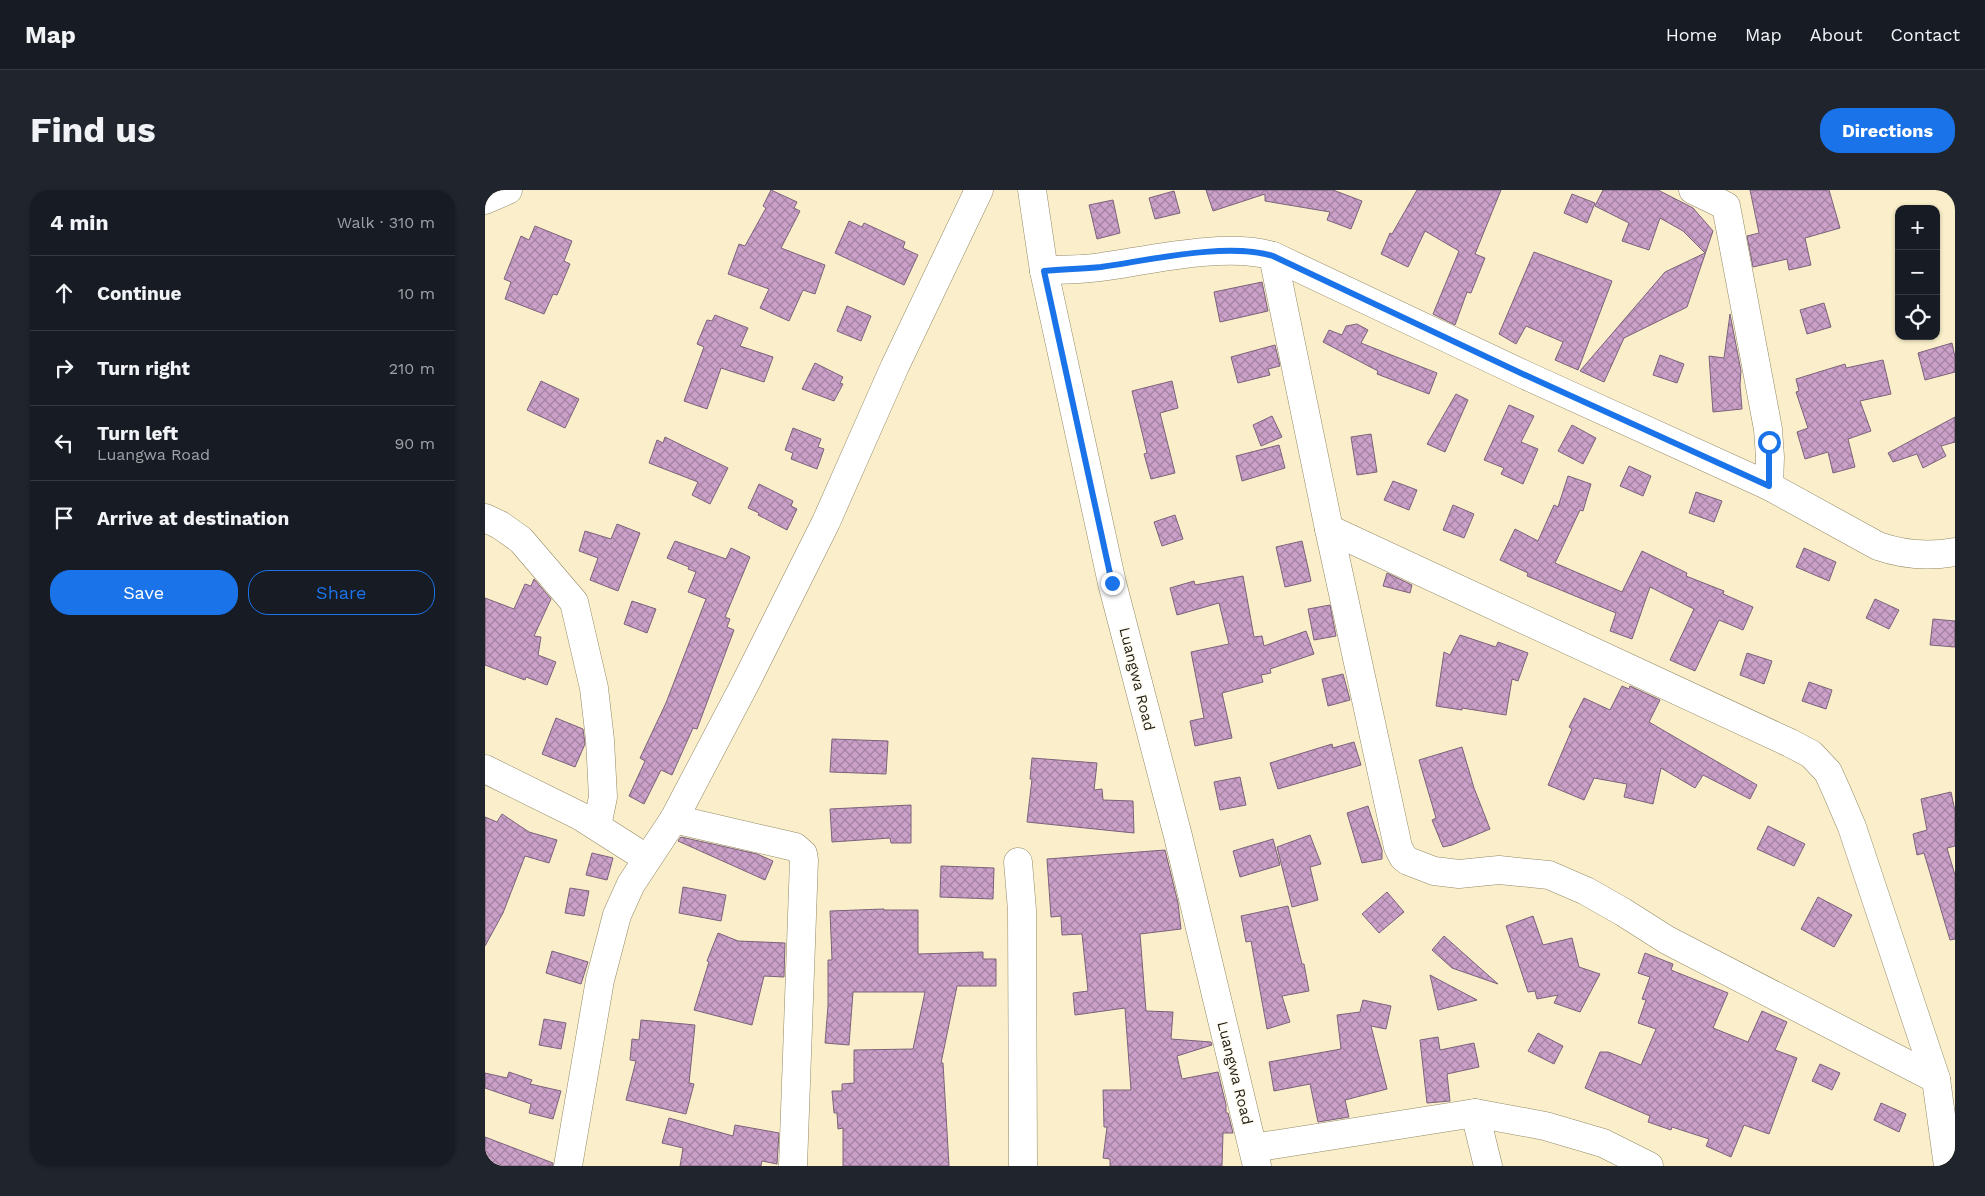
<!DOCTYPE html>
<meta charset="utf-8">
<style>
body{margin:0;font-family:"Work Sans",sans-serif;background:#20242c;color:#f1f3f6}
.controls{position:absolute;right:15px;top:15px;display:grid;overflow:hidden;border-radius:10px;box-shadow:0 1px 4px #0004}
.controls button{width:45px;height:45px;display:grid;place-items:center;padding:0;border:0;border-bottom:1px solid #363941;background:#171b24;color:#f1f3f6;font:25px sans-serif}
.stop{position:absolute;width:15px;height:15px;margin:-11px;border:4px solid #1a73e8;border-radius:50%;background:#fff}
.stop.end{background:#1a73e8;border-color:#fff;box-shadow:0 1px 5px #0008}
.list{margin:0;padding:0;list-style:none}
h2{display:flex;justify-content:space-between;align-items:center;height:65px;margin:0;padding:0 20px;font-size:21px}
h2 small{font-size:16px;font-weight:400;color:#9ea1a6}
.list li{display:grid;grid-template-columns:32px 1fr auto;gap:15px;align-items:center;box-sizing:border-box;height:75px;padding:0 20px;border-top:1px solid #363941}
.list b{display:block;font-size:19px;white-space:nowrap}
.list p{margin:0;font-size:16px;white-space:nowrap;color:#9ea1a6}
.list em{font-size:16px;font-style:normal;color:#9ea1a6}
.actions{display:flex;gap:10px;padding:15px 20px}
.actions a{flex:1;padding:11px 0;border:1px solid #1a73e8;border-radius:20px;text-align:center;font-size:18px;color:#1a73e8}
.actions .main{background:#1a73e8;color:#fff}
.icon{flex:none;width:28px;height:28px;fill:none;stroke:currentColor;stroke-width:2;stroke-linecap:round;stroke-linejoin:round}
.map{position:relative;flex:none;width:1470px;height:976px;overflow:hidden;border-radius:20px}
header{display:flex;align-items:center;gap:30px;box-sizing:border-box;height:70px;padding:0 25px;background:#171b24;border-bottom:1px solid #363941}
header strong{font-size:24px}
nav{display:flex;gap:28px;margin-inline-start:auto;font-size:18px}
.intro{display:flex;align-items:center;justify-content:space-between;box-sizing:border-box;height:120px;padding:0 30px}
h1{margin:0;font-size:35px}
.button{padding:12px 22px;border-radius:20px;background:#1a73e8;color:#fff;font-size:18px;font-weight:700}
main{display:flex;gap:30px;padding:0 30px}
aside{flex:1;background:#171b24;border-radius:20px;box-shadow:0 1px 4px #0004}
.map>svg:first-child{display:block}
.building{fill:url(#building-cross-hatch);stroke:#7c627b}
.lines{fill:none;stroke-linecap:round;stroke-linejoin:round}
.minor-casing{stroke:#938967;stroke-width:29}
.minor{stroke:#fff;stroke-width:28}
.route{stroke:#1a73e8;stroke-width:6}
.labels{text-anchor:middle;stroke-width:4;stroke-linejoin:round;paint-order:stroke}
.street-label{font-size:15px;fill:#201c0e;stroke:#fefcf5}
</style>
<header>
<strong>Map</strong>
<nav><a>Home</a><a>Map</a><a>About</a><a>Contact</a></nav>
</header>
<div class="intro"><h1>Find us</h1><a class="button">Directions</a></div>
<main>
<aside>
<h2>4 min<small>Walk · 310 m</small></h2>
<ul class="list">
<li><svg class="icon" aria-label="ahead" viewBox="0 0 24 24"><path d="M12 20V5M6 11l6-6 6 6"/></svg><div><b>Continue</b></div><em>10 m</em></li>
<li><svg class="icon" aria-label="right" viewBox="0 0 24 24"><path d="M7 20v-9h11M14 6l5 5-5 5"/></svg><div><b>Turn right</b></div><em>210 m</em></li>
<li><svg class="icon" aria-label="left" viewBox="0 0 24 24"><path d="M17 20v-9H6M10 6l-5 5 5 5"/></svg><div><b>Turn left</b><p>Luangwa Road</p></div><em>90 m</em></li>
<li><svg class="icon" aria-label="arrive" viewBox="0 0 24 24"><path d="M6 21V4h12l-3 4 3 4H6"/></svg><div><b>Arrive at destination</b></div></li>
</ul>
<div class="actions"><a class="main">Save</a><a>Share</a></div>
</aside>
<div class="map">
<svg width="1470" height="976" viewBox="0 0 1470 976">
<defs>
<pattern id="building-cross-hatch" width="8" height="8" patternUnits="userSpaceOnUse" patternTransform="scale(1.25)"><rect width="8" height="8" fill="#cba1c9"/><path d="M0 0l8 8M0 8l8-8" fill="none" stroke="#a482a2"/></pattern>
</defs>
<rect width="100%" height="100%" fill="#faefca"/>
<!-- building -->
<g class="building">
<polygon points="286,0 312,12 309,18 315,21 296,58 340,75 330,104 318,100 304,131 275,118 284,99 243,84 254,54 260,56 281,18 278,16"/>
<polygon points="721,0 848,0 877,11 866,39 842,30 845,22 780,11 780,4 728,21"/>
<polygon points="932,0 1016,0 990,64 1000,68 986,103 982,102 970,135 948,124 974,61 940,41 923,77 896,64 905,43 907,44"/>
<polygon points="1118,0 1173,0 1208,18 1228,41 1202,117 1139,148 1119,192 1095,181 1180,82 1220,63 1198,41 1175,28 1164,60 1137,51 1144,33 1110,16"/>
<polygon points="1265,0 1344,0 1355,38 1320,48 1326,75 1304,80 1302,69 1268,77 1262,46 1274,43"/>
<polygon points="689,1 695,23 670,29 664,8"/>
<polygon points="1087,4 1110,13 1102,33 1079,23"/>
<polygon points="628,10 635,43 612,49 604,15"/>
<polygon points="364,31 377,37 379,33 420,52 418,58 433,65 419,95 350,63"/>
<polygon points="50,36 87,51 79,71 85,74 72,105 68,104 59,124 20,109 26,92 19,89 36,46 44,50"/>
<polygon points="1049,62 1127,91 1093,180 1070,170 1078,152 1041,136 1031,154 1014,144"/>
<polygon points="777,92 783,121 735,132 729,102"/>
<polygon points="1339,113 1346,137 1322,144 1315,120"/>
<polygon points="362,116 386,126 376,151 352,141"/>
<polygon points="1245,124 1256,181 1255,195 1257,219 1228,222 1224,166 1239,168"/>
<polygon points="230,125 263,138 255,156 288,167 279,192 236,178 222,219 199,211 219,157 212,154 222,130 227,131"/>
<polygon points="872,134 883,140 876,153 952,183 944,204 892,184 893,181 838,152 844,140 857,145 861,136"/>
<polygon points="1467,153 1470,167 1470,182 1440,190 1433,163"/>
<polygon points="790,155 795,176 783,179 785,185 753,193 746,167"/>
<polygon points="1175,165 1199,174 1192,193 1168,185"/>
<polygon points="1398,170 1406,204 1375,211 1386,241 1363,249 1370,277 1348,283 1343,262 1320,269 1312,242 1323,238 1311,202 1314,201 1311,189 1360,174 1361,178"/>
<polygon points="330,173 358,187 355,193 358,194 349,211 317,199"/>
<polygon points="56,191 94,209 80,238 42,220"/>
<polygon points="687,191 693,218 675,223 690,283 666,289 659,264 662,263 647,201"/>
<polygon points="971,204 983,210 960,262 942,254"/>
<polygon points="1024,215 1049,226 1036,252 1053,259 1038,294 1016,284 1019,278 999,270"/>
<polygon points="787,226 797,247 776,256 768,235"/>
<polygon points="1470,227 1470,252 1456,256 1461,266 1438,278 1432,264 1408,272 1403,263"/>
<polygon points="1087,235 1111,248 1098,274 1073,261"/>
<polygon points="308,238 336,249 333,257 339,259 332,279 306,269 308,263 300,260"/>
<polygon points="886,244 892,282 872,285 866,247"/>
<polygon points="180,247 243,278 225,314 207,305 213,292 164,273 172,250 178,253"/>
<polygon points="794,255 800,278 757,291 751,266"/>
<polygon points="1144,276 1166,286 1158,306 1135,296"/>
<polygon points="1083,286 1106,294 1098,321 1095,320 1070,373 1137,402 1157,361 1202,383 1201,386 1239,401 1238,404 1268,417 1258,440 1234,430 1210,481 1185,470 1209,419 1165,397 1147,449 1125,441 1131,423 1042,386 1043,383 1015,370 1030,339 1053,351 1069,315 1073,317"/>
<polygon points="908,291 932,300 924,320 899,310"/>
<polygon points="274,294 308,311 306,316 312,319 302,340 273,325 274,323 263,318"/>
<polygon points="1211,302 1237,311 1229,332 1204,323"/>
<polygon points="968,315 989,324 979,348 958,340"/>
<polygon points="690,325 698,349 677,356 669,332"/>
<polygon points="132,334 155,343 133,401 105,390 113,368 94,361 100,341 126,349"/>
<polygon points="190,351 241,369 246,358 265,367 240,427 245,429 242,437 249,440 212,539 208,538 187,585 176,580 159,614 144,606 160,571 155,568 181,513 221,409 203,402 211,382 203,379 204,377 182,368"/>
<polygon points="817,351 826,391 800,397 791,357"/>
<polygon points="1319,358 1351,372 1344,391 1311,377"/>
<polygon points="902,383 927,395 925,403 898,396"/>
<polygon points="758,386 769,447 777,446 779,456 821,441 829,464 785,479 786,483 776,485 778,492 737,503 747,548 710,556 705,531 719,528 706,462 744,454 734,413 692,425 685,398 709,391 710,395"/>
<polygon points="49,389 66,409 49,446 56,447 53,465 71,472 62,495 41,487 40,490 0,475 0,408 29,419 40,394 46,396"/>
<polygon points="1390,409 1414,420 1404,439 1381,428"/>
<polygon points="147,411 171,419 162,443 139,434"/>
<polygon points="845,415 851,446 829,450 823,419"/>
<polygon points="1448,429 1470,431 1470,457 1445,455"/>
<polygon points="975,445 1011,457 1013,452 1043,463 1033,491 1027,489 1021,525 977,518 977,520 951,516 959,462 965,465"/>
<polygon points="1262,463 1287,471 1279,494 1255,485"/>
<polygon points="858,484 865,510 843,516 837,489"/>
<polygon points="1324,492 1347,500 1341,519 1317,511"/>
<polygon points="1137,496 1144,499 1145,496 1175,510 1164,532 1272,595 1265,609 1218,585 1210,598 1176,578 1168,614 1139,607 1142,594 1109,588 1099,610 1063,595 1087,539 1084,537 1099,508 1125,520"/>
<polygon points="71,528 98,539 100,554 90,577 57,564"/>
<polygon points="347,549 403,551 401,584 345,582"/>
<polygon points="869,552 876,575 793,599 785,573 847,554 848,558"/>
<polygon points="977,557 989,598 1005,639 967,655 958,657 947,630 951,628 934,570"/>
<polygon points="547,568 612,573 609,600 617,599 618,610 648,611 649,643 542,632 547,589 545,589"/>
<polygon points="755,587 761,615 735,620 729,592"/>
<polygon points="1466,602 1470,621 1470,656 1462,658 1470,685 1470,749 1465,750 1439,663 1432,665 1428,644 1442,640 1436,609"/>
<polygon points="426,615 426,653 406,653 405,648 347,652 345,619"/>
<polygon points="883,616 897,660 897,669 877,673 862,623"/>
<polygon points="17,624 44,642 72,650 64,673 40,666 18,723 0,756 0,627 12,632"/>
<polygon points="1283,636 1320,654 1309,676 1272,659"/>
<polygon points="825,645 836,674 825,677 833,710 807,717 792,657"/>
<polygon points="196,647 272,664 288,671 280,690 193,651"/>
<polygon points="788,649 795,675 755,687 748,661"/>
<polygon points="680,660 693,713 696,739 655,744 661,821 688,822 686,849 726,852 727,855 692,866 697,889 733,882 741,915 741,923 743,923 748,943 738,943 737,976 625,976 625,969 618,968 622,937 619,937 618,900 646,900 640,818 590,825 588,803 603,801 597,744 577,745 576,726 566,727 562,669"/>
<polygon points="107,663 128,668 122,690 101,685"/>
<polygon points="456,676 509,678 508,709 455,707"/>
<polygon points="198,697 241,705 236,731 194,723"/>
<polygon points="85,698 104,701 99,726 80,723"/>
<polygon points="902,702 919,722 894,743 877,724"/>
<polygon points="1333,707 1367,725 1349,757 1316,739"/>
<polygon points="803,716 817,774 819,774 824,801 797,806 805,832 782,839 766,751 761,752 756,726"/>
<polygon points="399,719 399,720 433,720 433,764 498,762 498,769 511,769 511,796 472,796 456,873 458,873 464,976 358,976 358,938 353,939 352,923 349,923 347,901 357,901 357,894 369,893 369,860 428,859 440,802 368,802 364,855 340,853 343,816 343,770 347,770 345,721"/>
<polygon points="1048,726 1058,755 1087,748 1094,777 1115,784 1095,822 1069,813 1073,805 1052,809 1050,801 1043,802 1021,736"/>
<polygon points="233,743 253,751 300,753 299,787 279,786 267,835 209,820 224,772 222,771"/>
<polygon points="959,746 1013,794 967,778 947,760"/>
<polygon points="67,761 103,772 96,794 61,783"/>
<polygon points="1160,763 1188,774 1186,780 1243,803 1228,838 1263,852 1277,821 1302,832 1290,860 1312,868 1284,944 1259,935 1246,967 1221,956 1224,949 1187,937 1186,940 1163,932 1165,926 1100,898 1115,862 1123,862 1156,875 1171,839 1153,833 1161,810 1157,809 1165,787 1153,783"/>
<polygon points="945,785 992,810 953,820"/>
<polygon points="878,810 906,816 901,839 886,836 902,899 860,910 864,927 833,932 825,894 789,901 784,872 856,859 852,825 875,822"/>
<polygon points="59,829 81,833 76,859 54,855"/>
<polygon points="156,830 210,835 204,893 209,894 201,924 141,910 151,871 145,870 147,849 154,850"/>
<polygon points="1053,843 1078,856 1069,874 1043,861"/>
<polygon points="953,847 955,860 989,853 994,877 962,884 965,911 942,913 935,850"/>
<polygon points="1335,874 1355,883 1347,900 1327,891"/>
<polygon points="24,882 47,890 45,894 76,901 68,929 44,923 46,914 0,898 0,883 22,888"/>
<polygon points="1396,913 1421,924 1414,942 1389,930"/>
<polygon points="184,928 248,946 250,935 294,943 292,974 277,971 276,976 195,976 198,958 177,953"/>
<polygon points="0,947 68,973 68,976 0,976"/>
</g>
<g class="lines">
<defs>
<g id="minor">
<polyline points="547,0 559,81 627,393 693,646 772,976"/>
<polyline points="1208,0 1241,16 1283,239 1285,267 1284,296"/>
<polyline points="0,10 23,0"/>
<polyline points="788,66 844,339 913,657 918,667 923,671 949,681 974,684 1014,680 1064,685 1101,701 1138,722 1182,750 1451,889 1463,976"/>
<path d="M 559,81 C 578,79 597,80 616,77 C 665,70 742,52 788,66 L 1040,185 L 1284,296 L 1393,356 C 1419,365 1443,367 1470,362"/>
<polyline points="0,328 15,335 36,350 89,412 109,498 115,550 118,607 112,636"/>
<polyline points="844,339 1305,553 1326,564 1343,582 1352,602 1367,637 1451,889"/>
<polyline points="0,579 95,626 161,668"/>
<polyline points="189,629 310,657 318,664 319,670 308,976"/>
<polyline points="533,672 537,720 538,976"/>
<polyline points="990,923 1003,976"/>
<polyline points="768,958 990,923 1060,936 1118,953 1164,976"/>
<polyline points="83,976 115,790 132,725 146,694 189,629 261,492 341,332 410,176 494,0"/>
</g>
</defs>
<!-- minor casing -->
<use href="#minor" class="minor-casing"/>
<!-- minor -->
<use href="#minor" class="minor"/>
</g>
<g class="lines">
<!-- route -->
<path class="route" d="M 627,393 L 559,81 C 578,79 597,79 616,77 C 665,70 742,52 788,66 L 1040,185 L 1284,296 L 1284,252"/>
</g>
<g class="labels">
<!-- street labels -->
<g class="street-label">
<text transform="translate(652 489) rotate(76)" y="5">Luangwa Road</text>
<text transform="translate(750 883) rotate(76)" y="5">Luangwa Road</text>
</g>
</g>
</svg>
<div class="controls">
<button>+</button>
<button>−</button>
<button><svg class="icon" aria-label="locate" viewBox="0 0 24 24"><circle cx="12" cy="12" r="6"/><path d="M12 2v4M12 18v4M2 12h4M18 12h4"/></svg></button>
</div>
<div class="stop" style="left:1284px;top:252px"></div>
<div class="stop end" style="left:627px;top:393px"></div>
</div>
</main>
